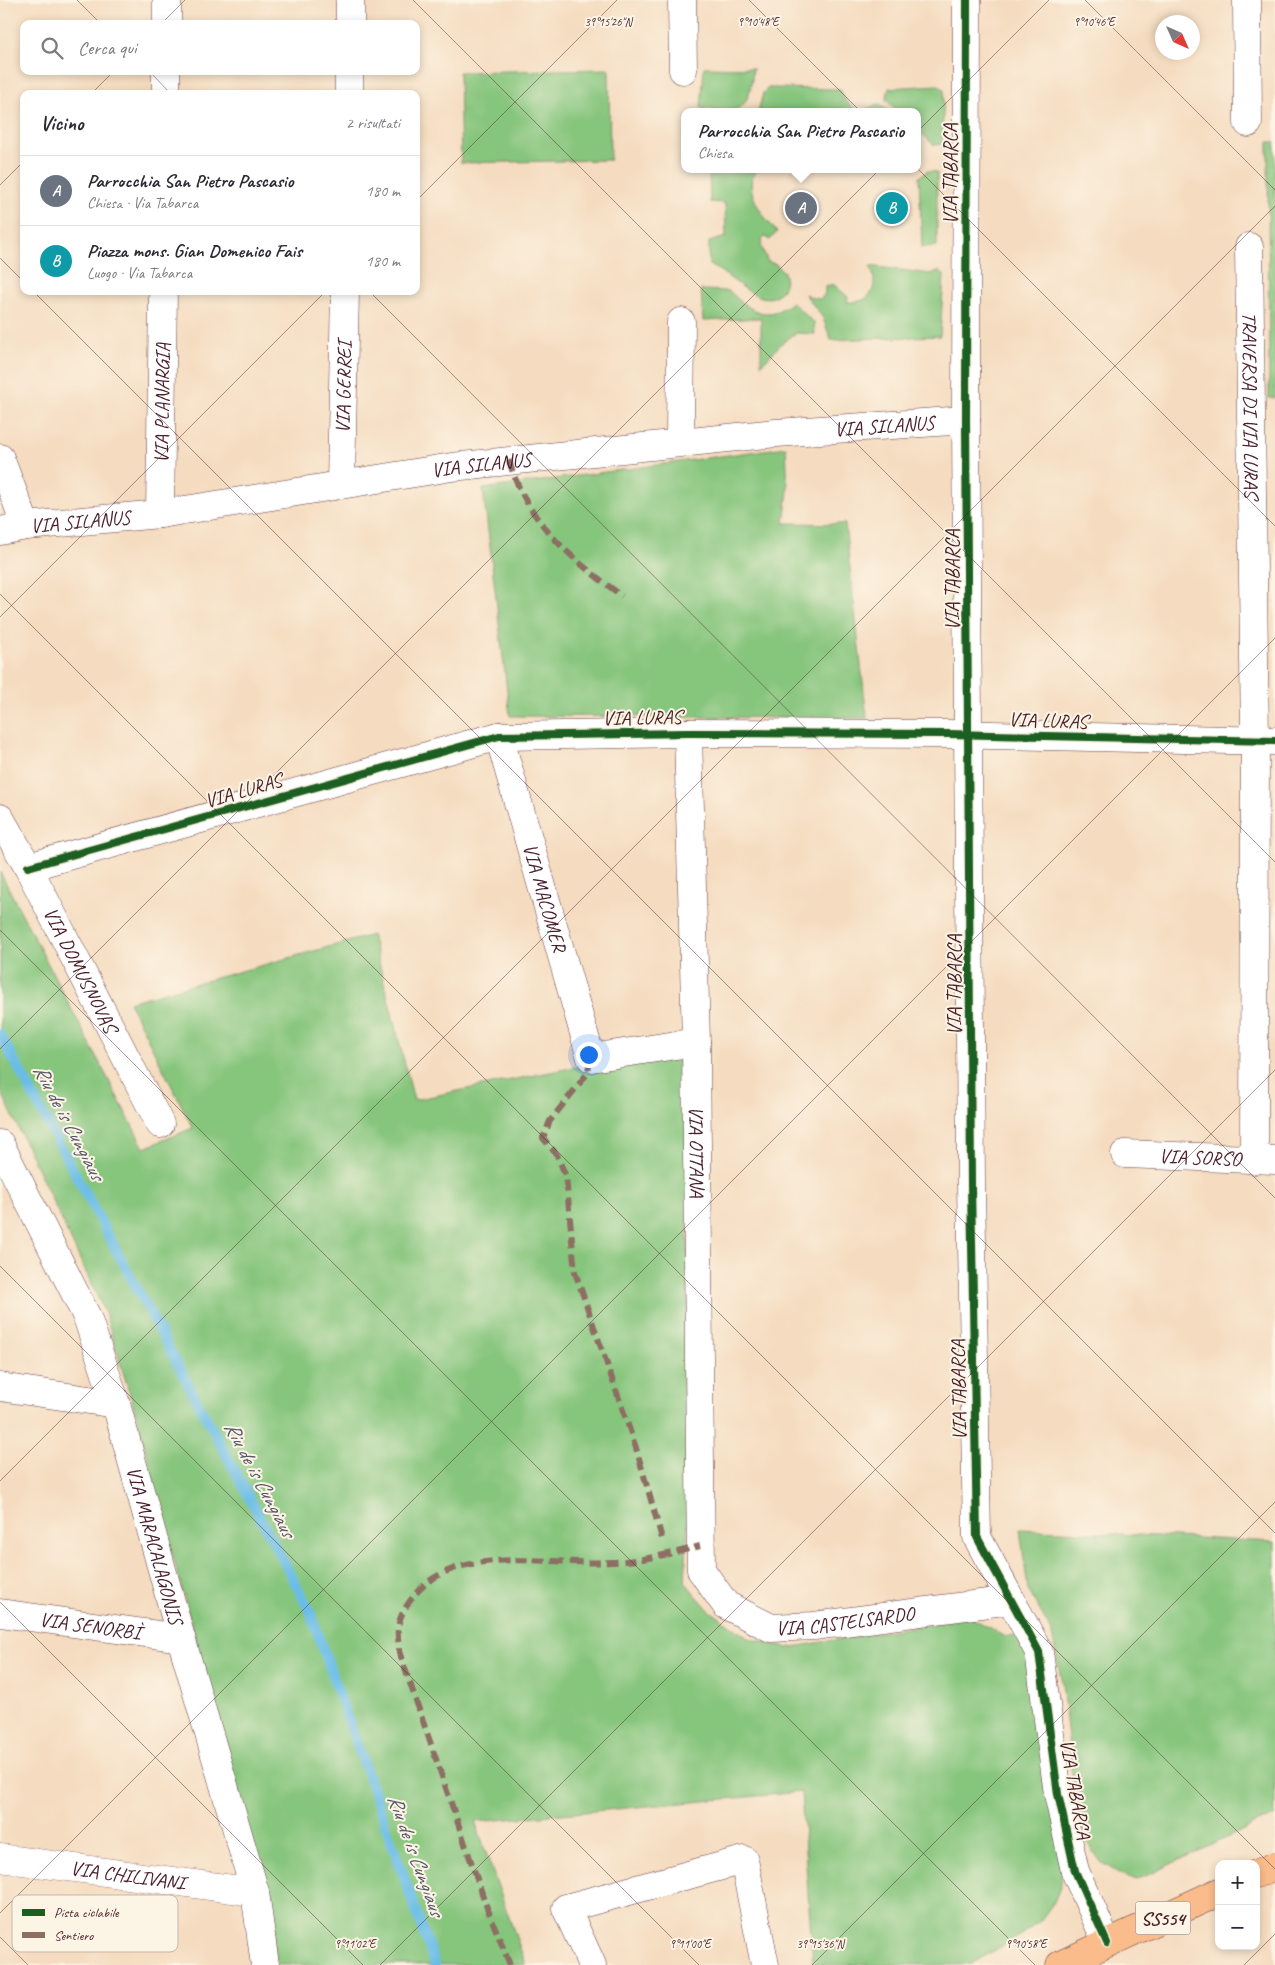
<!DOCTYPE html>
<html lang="it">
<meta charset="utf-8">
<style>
body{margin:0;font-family:Caveat,sans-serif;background:#f2f2f3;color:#2b2b33}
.controls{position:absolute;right:15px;bottom:15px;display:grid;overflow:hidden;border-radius:10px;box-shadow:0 2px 8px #0003}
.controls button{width:45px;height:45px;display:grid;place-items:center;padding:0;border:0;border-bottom:1px solid #e1e1e2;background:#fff;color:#2b2b33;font:25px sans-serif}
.compass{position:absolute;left:1155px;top:15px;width:45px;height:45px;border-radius:50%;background:#fff;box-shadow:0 2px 8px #0003;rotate:135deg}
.you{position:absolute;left:588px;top:1054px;width:18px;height:18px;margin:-12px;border:4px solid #fff;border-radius:50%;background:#1a73e8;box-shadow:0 0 0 8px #1a73e833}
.badge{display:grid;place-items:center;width:32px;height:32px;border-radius:50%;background:#b5179e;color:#fff;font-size:16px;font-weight:700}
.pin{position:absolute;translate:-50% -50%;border:2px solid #fff;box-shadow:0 1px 5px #0006}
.popup{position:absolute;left:681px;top:108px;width:240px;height:65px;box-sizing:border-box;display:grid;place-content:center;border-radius:10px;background:#fff;filter:drop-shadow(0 1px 4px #0005);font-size:16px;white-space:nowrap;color:#7c7c81}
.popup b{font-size:19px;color:#2b2b33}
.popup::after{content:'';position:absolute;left:50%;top:100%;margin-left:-10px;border:10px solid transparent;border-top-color:#fff}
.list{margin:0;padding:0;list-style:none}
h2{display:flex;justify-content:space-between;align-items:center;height:65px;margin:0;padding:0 20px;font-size:21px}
h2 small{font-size:16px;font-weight:400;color:#7c7c81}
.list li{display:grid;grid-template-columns:32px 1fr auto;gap:15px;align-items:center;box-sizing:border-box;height:70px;padding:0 20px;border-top:1px solid #e1e1e2}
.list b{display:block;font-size:19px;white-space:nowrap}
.list p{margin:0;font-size:16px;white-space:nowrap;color:#7c7c81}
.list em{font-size:16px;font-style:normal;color:#7c7c81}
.icon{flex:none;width:28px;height:28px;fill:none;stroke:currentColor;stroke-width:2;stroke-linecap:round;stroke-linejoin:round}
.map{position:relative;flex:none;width:1275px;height:1965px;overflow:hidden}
.search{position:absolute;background:#fff;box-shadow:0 2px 8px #0003;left:20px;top:20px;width:400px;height:55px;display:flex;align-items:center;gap:12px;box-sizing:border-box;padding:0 18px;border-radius:10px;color:#7c7c81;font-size:19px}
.panel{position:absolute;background:#fff;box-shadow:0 2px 8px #0003;left:20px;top:90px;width:400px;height:205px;border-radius:10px}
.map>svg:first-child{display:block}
.green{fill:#85c57c;stroke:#687254}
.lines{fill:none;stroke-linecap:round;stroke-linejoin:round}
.stream{stroke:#6bbde7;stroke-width:10}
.minor-casing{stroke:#643b41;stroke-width:29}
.major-casing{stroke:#643b41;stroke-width:29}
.minor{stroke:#fff;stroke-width:28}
.major{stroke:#f9bc8a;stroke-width:28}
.quiet{stroke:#8d6e63;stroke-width:6;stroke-dasharray:12 6;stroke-linecap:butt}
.cycleway-casing{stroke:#fcf5e5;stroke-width:11}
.cycleway{stroke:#1b5e20;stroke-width:8}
.ticks{fill:none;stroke:#4a1f2b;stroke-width:1;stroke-opacity:0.45}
.labels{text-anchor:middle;stroke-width:4;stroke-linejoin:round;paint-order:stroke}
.shield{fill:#fcf5e5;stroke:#7f5f63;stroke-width:1}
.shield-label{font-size:19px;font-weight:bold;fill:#4a1f2b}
.street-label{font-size:20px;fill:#4a1f2b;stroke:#fcf5e5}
.water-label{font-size:21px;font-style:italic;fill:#56566d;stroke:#fcf5e5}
.key{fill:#fcf5e5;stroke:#c7b5ad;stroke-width:1}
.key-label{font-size:14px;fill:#4a1f2b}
.ticks-label{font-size:12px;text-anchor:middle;fill:#4a1f2b;stroke:#fcf5e5;stroke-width:4;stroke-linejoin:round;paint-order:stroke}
</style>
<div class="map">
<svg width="1275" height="1965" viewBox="0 0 1275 1965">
<rect width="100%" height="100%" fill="#fcf5e5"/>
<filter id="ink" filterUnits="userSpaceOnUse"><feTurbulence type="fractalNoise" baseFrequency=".02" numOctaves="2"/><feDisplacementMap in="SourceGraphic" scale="10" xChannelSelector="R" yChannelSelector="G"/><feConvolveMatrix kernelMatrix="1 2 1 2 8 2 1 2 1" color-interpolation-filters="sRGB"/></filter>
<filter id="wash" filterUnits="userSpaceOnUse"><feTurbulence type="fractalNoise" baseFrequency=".0096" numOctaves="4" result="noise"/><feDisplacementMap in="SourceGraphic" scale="20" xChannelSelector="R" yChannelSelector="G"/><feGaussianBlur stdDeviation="1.12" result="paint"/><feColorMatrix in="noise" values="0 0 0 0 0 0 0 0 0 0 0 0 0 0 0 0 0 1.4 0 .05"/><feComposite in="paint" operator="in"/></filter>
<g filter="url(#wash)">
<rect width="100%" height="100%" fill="#f5dcc0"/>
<!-- green -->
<g class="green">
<path d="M 704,67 L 753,68 C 750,108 741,118 701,108 Z"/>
<polygon points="609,69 610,160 461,163 459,72"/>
<polygon points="939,85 944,90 942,144 934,145 917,129 917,112 899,112 886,100 889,88"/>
<path d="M 768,88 L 840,89 C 843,100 850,107 860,111 L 880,104 L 888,112 L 758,112 L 763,93 Z"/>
<polygon points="1268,142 1275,142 1275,398 1269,398"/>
<path d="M 709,169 L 760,169 C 737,184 765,219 777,232 L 770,240 L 766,237 L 763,238 L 761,246 L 768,262 L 776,264 L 784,272 C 786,279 786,286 781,291 C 763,314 729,272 709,265 L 709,242 L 726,237 L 725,203 L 710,202 Z"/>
<polygon points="927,171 937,172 937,246 922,247 919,177"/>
<path d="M 870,266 L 931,274 L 939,271 L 944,275 L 940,336 L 831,340 L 823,318 L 805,294 L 813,298 L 821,299 L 825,293 L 825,287 L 833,284 L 848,297 L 847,302 C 871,304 880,287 870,266 Z"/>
<path d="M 701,290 L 729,291 C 751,311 766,323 792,302 L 814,323 L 815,334 L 796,333 L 782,343 L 761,365 L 761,318 L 703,321 Z"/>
<polygon points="786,447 788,491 784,523 845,524 867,718 510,716 483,489"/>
<polygon points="0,872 144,1148 193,1128 129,1002 372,935 414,1100 575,1067 675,1056 687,1069 689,1501 685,1582 708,1609 748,1638 787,1648 970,1617 1005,1636 1017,1635 1031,1662 1062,1863 1061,1885 1054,1902 1040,1921 1023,1934 969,1965 813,1965 801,1792 475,1822 526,1965 276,1965 264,1886 175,1564 139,1424 105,1313 0,1089"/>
<polygon points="1020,1529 1275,1542 1275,1815 1137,1880 1122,1875 1102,1863 1092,1851 1081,1829 1073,1784 1062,1683 1051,1630 1028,1590"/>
</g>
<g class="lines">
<!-- stream -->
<polyline class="stream" points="0,1034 309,1609 435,1965"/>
</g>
</g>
<g filter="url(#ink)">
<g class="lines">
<defs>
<g id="minor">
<polyline points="682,0 683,70"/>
<polyline points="967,0 966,420 971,1184 977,1537 1039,1652 1058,1794 1075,1871 1107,1943"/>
<polyline points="1247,0 1248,123"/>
<polyline points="167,24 167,0"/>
<polyline points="350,24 350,0"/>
<polyline points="166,94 166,71"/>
<polyline points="349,94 349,71"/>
<path id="s1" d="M 1249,247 L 1255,741 L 1254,1160"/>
<polyline points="680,442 681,322"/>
<polyline points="0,458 26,526"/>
<path id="s2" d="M 341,483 L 345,291"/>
<path id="s3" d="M 160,514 L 163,291"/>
<path id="s4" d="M 0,531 L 26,526 L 160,514 L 452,467 L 776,433 L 966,420"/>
<path id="s5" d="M 688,733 L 696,1042 L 701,1570 L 726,1605 L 771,1628 L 814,1626 L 1011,1600"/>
<path id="s6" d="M 499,736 L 591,1058 L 696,1042"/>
<path id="s7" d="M 0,818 L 28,867 L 160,1124"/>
<polyline points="28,867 499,736 688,733 948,734 1275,741"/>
<path id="s8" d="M 0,1144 L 87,1317 L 116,1404 L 181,1638 L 255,1892 L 265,1965"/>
<path id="s9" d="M 1125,1154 L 1275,1160"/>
<polyline points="0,1387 116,1404"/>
<path id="s10" d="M 0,1613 L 181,1638"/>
<path id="s11" d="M 0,1858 L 255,1892"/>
<polyline points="592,1965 566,1908 744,1860 765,1965"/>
</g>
<g id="major">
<polyline points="1256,1874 1275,1866"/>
<polyline points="1060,1965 1219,1892"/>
</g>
</defs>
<!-- minor casing -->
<use href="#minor" class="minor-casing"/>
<!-- major casing -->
<use href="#major" class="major-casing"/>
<!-- minor -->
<use href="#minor" class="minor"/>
<!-- major -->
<use href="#major" class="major"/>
<!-- quiet -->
<g class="quiet">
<path d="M 509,460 C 526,522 573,560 622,596"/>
<polyline points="591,1058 587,1074 550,1121 543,1138 557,1155 566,1177 575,1272 636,1448 663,1542"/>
<path d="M 510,1965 L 486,1905 L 399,1651 C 399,1643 397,1635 398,1628 C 399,1617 406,1606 413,1597 C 455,1542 550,1566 611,1562 C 642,1561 671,1554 700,1546"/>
</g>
<defs>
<g id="cycleway">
<polyline points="967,0 966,420 971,1184 977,1537 1039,1652 1058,1794 1075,1871 1107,1943"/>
<polyline points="28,867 499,736 688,733 948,734 1275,741"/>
</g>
</defs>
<!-- cycleway casing -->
<use href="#cycleway" class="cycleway-casing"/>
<!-- cycleway -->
<use href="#cycleway" class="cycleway"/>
</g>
</g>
<!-- ticks -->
<path class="ticks" d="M 77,0 L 101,24M 413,0 L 1275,862M 749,0 L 1275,526M 1085,0 L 1275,190M 161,24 L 185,0M 149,71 L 171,94M 91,94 L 114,71M 0,185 L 24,161M 416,201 L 617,0M 0,258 L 24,282M 33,291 L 1275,1533M 369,291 L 1275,1198M 0,594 L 1275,1869M 0,617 L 326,291M 0,930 L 1035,1965M 0,1049 L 1049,0M 0,1266 L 699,1965M 0,1481 L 1275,206M 0,1602 L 363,1965M 0,1913 L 1275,638M 0,1937 L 28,1965M 380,1965 L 1275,1070M 812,1965 L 1275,1502M 1244,1965 L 1275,1934"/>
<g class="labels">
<!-- shield labels -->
<rect class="shield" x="1135.5" y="1901.5" width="55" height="33" rx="4"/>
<g class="shield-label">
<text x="1163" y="1925">SS554</text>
</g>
<!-- street labels -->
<g class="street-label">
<text transform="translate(950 174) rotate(-90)" y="7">VIA TABARCA</text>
<text dy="7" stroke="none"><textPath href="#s2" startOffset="96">VIA GERREI</textPath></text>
<text dy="7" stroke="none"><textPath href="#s3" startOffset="111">VIA PLANARGIA</textPath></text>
<text dy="7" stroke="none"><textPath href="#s1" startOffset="158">TRAVERSA DI VIA LURAS</textPath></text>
<text dy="7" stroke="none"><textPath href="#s4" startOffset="891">VIA SILANUS</textPath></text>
<text dy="7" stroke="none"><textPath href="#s4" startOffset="486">VIA SILANUS</textPath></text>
<text dy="7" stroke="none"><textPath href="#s4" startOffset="81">VIA SILANUS</textPath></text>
<text transform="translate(952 580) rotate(-90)" y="7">VIA TABARCA</text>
<text transform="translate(642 717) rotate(-1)" y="7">VIA LURAS</text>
<text transform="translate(1048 720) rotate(2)" y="7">VIA LURAS</text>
<text transform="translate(243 790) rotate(-16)" y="7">VIA LURAS</text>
<text dy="7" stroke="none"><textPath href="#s6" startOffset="168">VIA MACOMER</textPath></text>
<text dy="7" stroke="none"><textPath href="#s7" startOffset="172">VIA DOMUSNOVAS</textPath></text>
<text transform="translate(954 985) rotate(-90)" y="7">VIA TABARCA</text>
<text dy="7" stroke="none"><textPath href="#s5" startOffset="419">VIA OTTANA</textPath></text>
<text dy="7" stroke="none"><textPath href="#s9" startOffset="75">VIA SORSO</textPath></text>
<text transform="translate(958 1390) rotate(-91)" y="7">VIA TABARCA</text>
<text dy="7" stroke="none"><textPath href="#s8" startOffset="432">VIA MARACALAGONIS</textPath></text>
<text dy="7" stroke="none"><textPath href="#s5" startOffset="1005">VIA CASTELSARDO</textPath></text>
<text dy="7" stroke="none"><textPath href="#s10" startOffset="91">VIA SENORBÌ</textPath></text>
<text transform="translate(1076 1789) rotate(80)" y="7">VIA TABARCA</text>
<text dy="7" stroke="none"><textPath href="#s11" startOffset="129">VIA CHILIVANI</textPath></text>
</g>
<!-- water labels -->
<g class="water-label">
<text transform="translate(69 1122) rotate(62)" y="7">Riu de is Cungiaus</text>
<text transform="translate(260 1479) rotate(62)" y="7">Riu de is Cungiaus</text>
<text transform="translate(416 1855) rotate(70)" y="7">Riu de is Cungiaus</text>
</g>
</g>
<!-- legend -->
<rect x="12" y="1895" width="166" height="57" rx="8" class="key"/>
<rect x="22" y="1909" width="23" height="7" fill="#1b5e20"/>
<rect x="22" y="1932" width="23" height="6" fill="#8d6e63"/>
<g class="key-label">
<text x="54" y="1917">Pista ciclabile</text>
<text x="54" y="1940">Sentiero</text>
</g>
<g class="ticks-label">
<text x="608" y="26">39°15'26"N</text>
<text x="758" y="26">9°10'48"E</text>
<text x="1094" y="26">9°10'46"E</text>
<text x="355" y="1948">9°11'02"E</text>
<text x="690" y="1948">9°11'00"E</text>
<text x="820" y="1948">39°15'36"N</text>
<text x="1026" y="1948">9°10'58"E</text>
</g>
</svg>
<div class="controls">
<button>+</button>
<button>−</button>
</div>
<svg class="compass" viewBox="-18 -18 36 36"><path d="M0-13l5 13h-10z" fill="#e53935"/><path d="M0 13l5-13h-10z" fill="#7c7c81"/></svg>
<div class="you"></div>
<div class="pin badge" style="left:801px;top:208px;background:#6b7280">A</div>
<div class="popup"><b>Parrocchia San Pietro Pascasio</b>Chiesa</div>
<div class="pin badge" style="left:892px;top:208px;background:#0f9aa8">B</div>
<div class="search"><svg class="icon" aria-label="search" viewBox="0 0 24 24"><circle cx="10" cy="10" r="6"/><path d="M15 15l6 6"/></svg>Cerca qui</div>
<section class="panel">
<h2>Vicino<small>2 risultati</small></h2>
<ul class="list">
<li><span class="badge" style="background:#6b7280">A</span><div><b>Parrocchia San Pietro Pascasio</b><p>Chiesa · Via Tabarca</p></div><em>180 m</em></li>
<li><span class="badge" style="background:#0f9aa8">B</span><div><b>Piazza mons. Gian Domenico Fais</b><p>Luogo · Via Tabarca</p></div><em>180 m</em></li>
</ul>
</section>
</div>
